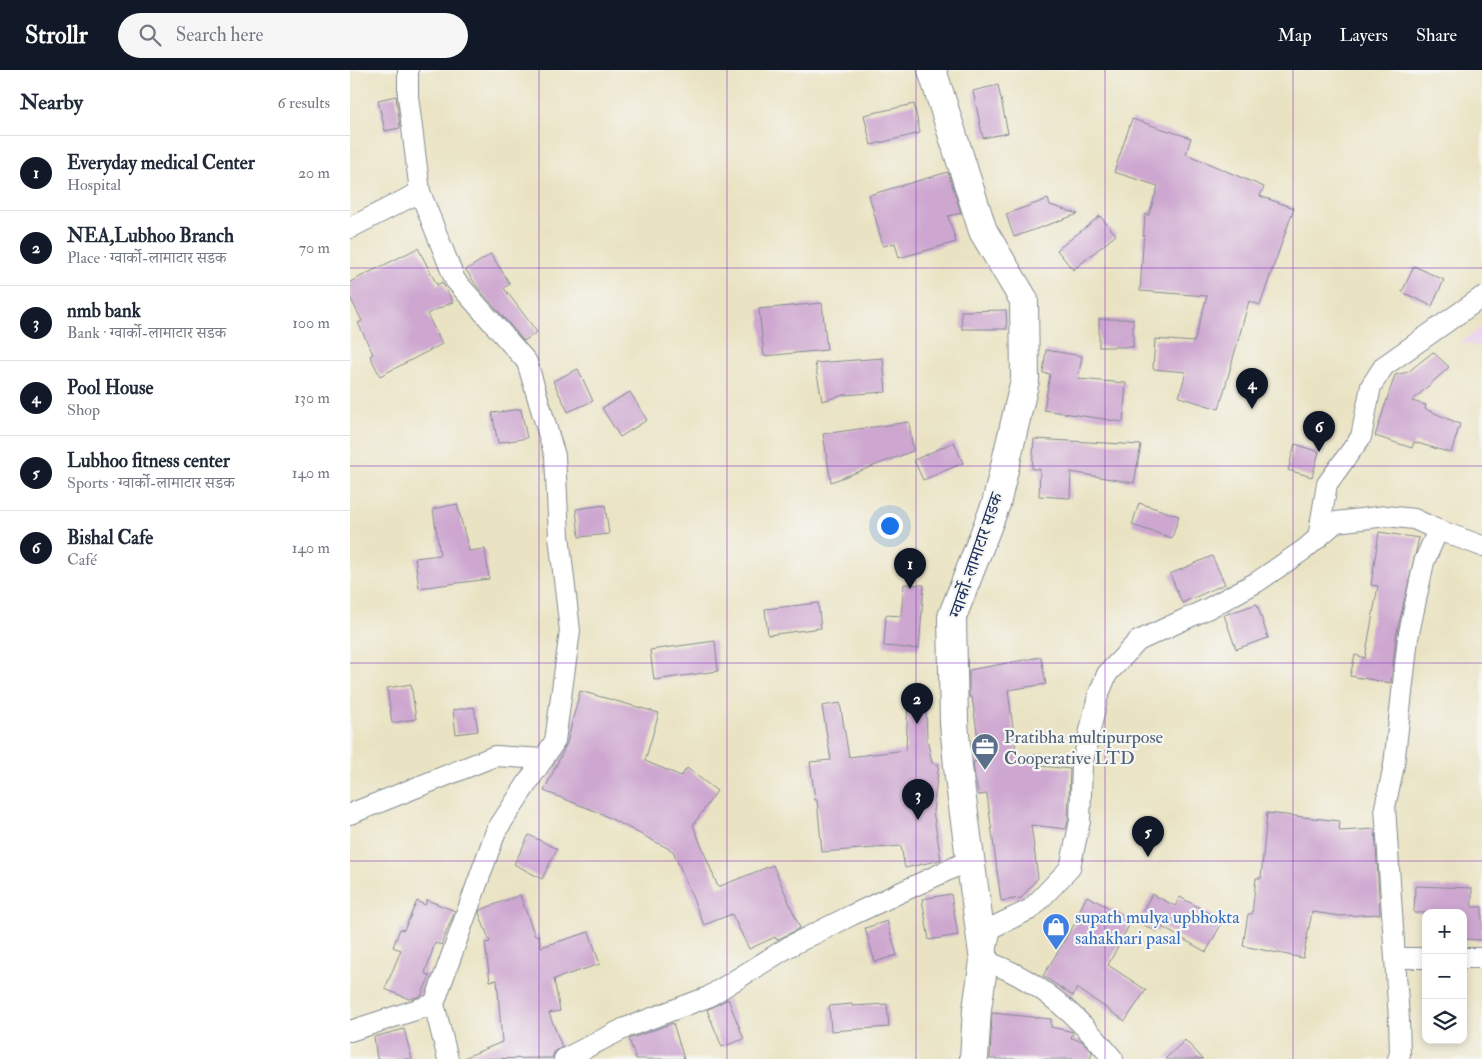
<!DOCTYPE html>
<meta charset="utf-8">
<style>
body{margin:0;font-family:"IM FELL Double Pica","Noto Serif Devanagari",serif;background:#f6f6f7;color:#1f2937}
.controls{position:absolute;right:15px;bottom:15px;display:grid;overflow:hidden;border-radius:10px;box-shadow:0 2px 8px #0003}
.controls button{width:45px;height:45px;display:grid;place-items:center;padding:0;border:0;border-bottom:1px solid #e0e1e3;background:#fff;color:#1f2937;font:25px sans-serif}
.you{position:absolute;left:539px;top:455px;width:18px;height:18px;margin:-12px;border:4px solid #fff;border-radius:50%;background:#1a73e8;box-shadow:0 0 0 8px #1a73e833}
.badge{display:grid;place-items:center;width:32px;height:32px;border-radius:50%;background:#111827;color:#fff;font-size:16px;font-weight:700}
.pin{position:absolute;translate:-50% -41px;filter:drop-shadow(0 1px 2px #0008)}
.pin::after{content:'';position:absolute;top:26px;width:18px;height:15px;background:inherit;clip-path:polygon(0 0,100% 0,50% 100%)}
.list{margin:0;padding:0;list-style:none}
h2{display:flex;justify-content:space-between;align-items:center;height:65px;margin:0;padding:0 20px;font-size:21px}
h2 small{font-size:16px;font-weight:400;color:#747a83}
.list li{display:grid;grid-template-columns:32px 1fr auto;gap:15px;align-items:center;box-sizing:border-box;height:75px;padding:0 20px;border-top:1px solid #e0e1e3}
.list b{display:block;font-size:19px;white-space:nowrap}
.list p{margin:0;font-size:16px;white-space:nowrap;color:#747a83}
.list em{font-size:16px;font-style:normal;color:#747a83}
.icon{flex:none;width:28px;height:28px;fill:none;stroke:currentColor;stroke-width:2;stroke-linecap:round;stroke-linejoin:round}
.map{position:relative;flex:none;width:1132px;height:989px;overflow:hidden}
header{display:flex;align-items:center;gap:30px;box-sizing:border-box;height:70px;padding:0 25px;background:#111827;color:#fff}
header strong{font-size:24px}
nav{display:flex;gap:28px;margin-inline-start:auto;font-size:18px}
.search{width:350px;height:45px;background:#f6f6f7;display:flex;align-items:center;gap:12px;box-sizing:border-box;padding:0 18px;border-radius:28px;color:#747a83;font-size:19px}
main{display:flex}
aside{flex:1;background:#fff}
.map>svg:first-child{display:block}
.built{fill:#ebd1eb}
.building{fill:#cea7d0}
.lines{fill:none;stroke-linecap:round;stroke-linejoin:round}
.minor-casing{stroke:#828990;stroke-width:22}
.secondary-casing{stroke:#828990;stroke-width:30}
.minor{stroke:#fff;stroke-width:20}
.secondary{stroke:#fff;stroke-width:28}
.grid{fill:none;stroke:#7b2cbf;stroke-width:1;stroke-opacity:0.55}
.labels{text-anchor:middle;stroke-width:4.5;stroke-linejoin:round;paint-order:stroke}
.street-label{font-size:18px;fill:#1b2f5e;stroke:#f6f6f2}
.service-label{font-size:18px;fill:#4e5e75;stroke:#f6f6f2;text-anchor:start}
.shop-label{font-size:18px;fill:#366cbe;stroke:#f6f6f2;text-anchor:start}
</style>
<header>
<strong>Strollr</strong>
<div class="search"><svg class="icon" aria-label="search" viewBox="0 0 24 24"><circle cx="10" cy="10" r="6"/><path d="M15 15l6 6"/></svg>Search here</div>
<nav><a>Map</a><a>Layers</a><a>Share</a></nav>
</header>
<main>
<aside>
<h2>Nearby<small>6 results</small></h2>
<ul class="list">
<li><span class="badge">1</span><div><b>Everyday medical Center</b><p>Hospital</p></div><em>20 m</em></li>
<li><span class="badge">2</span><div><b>NEA,Lubhoo Branch</b><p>Place · ग्वार्को-लामाटार सडक</p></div><em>70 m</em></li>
<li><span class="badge">3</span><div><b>nmb bank</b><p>Bank · ग्वार्को-लामाटार सडक</p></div><em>100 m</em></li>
<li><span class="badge">4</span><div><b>Pool House</b><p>Shop</p></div><em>130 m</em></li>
<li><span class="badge">5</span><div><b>Lubhoo fitness center</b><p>Sports · ग्वार्को-लामाटार सडक</p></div><em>140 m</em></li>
<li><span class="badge">6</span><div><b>Bishal Cafe</b><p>Café</p></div><em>140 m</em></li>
</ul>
</aside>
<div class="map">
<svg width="1132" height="989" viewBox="0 0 1132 989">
<rect width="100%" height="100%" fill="#f6f6f2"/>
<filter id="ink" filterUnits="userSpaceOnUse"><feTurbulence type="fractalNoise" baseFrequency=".02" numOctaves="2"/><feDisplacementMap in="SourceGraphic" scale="10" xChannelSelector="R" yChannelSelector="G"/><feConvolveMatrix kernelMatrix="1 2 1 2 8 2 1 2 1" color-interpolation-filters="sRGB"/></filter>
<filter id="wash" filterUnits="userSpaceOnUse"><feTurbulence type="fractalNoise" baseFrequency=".0096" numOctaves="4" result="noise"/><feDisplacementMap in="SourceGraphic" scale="20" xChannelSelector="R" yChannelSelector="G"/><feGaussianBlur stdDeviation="1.12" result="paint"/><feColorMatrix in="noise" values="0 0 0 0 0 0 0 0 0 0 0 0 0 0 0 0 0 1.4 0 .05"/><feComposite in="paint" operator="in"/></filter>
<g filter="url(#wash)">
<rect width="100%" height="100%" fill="#eae3c3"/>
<!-- built -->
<polygon class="built" points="1132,257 1132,278 1110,272"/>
<g id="blocks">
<!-- building -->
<g class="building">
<polygon points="648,15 658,63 633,68 623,21"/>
<polygon points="46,26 50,58 35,61 28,30"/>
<polygon points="564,34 570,63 521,75 514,45"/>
<polygon points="782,49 841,68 836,84 914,117 910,126 944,138 910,235 899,231 869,339 829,327 836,302 803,299 805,269 844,272 857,226 790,221 795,144 799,145 808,116 764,102"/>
<polygon points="598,102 611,143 598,146 606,172 549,188 545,173 533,176 519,125"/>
<polygon points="698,129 700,135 728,144 664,167 656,144"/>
<polygon points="750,146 766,165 723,200 707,180"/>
<polygon points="68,178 87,215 92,212 103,232 77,244 92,274 30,306 20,286 23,284 8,253 12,251 0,227 0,212"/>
<polygon points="141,184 160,214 154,218 187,262 174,271 128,218 116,200"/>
<polygon points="1064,196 1094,210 1082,236 1052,222"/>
<polygon points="472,233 477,280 414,286 409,239"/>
<polygon points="656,240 657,259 612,259 611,241"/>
<rect x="749" y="249" width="34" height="28"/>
<polygon points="696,280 732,286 728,309 776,313 773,352 694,340 700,304 693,303"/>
<polygon points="1083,282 1099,297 1062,331 1076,335 1075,339 1110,354 1101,383 1064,372 1062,378 1025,366 1045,305 1058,302"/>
<polygon points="533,288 536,322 494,325 472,331 465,293"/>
<polygon points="228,299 243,331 218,342 203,311"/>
<polygon points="280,322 297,350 270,367 252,338"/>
<polygon points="171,339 177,368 148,373 142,343"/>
<polygon points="559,352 563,381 481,412 473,364"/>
<polygon points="684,369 791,375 784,413 721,402 720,428 689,426 690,399 682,399"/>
<polygon points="604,372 613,393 573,410 564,390"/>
<polygon points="945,374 969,382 962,407 938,400"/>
<polygon points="789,433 829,446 822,468 782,455"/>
<polygon points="107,434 119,481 135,479 139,509 69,518 65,488 90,485 83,439"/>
<polygon points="255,435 259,464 229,467 226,439"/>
<polygon points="1029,462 1069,468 1046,566 1041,613 1000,606 1005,585 1015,588 1028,516 1021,515"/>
<polygon points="862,486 875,514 832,533 820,504"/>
<polygon points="554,514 574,515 569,579 534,576 536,545 551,546"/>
<polygon points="468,533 471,558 418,565 415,539"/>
<polygon points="907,534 918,568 886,579 874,545"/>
<polygon points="365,571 368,601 304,610 300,580"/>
<polygon points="691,587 696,614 658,620 667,688 691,684 691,696 720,699 718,750 716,759 681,755 688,808 671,828 651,831 637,724 629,725 625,709 623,692 631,690 622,627 619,627 619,600"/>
<polygon points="61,614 66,649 42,653 37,618"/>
<polygon points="230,621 309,643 295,691 331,706 337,698 367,721 343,755 368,817 423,795 450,858 427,870 425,867 399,879 382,844 354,855 323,781 250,743 194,721 217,673"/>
<polygon points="579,627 579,639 576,641 577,668 582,693 589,694 583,741 591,790 555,798 551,776 472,782 467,730 465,730 460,692 481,690 472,636 490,633 499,687 556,680 558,628"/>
<polygon points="124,637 128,661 106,664 103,640"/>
<polygon points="917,743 990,751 989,761 1025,759 1030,844 991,846 962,842 953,888 893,876 898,844 902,844 906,808 911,808"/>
<polygon points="179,765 207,779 192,809 164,794"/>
<polygon points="1065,816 1122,818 1122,837 1132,837 1132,870 1113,869 1113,843 1064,843"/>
<polygon points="601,824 608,865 579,870 572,829"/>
<polygon points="802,824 825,836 830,827 873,851 856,882 810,856 807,862 787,851"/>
<polygon points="170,825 185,866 189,865 191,877 239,862 250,894 204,909 210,941 199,943 212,977 204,982 202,988 111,989 152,972 147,910 140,911 135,873 140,872 129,843 130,840"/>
<polygon points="737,826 782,850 758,895 796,920 775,951 727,918 723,926 693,906 727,850 725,849"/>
<polygon points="77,830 105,841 91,875 85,873 75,903 80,906 71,926 59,929 35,919 51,880 43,877 50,859 54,860 67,831 75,835"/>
<polygon points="537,851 547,885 525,892 515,858"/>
<polygon points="378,929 394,969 372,977 357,940"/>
<polygon points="502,934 502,936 537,934 539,957 481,961 479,936"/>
<polygon points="642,943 701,949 701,957 723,962 721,968 732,971 742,982 740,989 640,989"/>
<polygon points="323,953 334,989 286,989 279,969"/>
<polygon points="54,959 62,989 27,989 24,967"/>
<polygon points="835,970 853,989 815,989"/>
</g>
</g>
</g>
<g filter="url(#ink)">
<use href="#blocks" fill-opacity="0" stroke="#828990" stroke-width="1"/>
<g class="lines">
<defs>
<g id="minor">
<polyline points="58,0 58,26 70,122 105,210 177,292 205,386 209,466 220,561 205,671 146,761 84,934 98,989"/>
<polyline points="0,158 70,122"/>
<polyline points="968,468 977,414 1011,367 1021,316 1034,296 1132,227"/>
<polyline points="0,744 145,686 194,689"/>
<polyline points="1045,888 1076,888"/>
<polyline points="1113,888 1132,888"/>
<polyline points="0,961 84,934"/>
<polyline points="214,989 275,958 358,927 440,876 502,845 620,790"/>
<path d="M 763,989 C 729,947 687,907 634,891 L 641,858 L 681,839 L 720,798 L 730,751 L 732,695 L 748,626 L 757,604 L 788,571 L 859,538 L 907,512 L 955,479 L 986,452 L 1036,446 L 1064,449 L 1088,460 L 1132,476"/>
<polyline points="1048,989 1050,984 1049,949 1035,737 1044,695 1058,568 1074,492 1088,460"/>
</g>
<polyline id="secondary" points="582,0 633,161 674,230 675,310 646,434 602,547 604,653 609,707 634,891 627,939 624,989"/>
</defs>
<!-- minor casing -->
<use href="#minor" class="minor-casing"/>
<!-- secondary casing -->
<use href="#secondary" class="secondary-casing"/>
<!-- minor -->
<use href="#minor" class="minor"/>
<!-- secondary -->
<use href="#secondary" class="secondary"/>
</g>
</g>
<!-- grid -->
<path class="grid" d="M 189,0 L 189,989M 377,0 L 377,989M 566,0 L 566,989M 755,0 L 755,989M 943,0 L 943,989M 0,198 L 1132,198M 0,396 L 1132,396M 0,593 L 1132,593M 0,791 L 1132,791"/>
<!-- icons -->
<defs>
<symbol id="office-pin" viewBox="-11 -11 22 30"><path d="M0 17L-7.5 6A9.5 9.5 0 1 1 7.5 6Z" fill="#5c6f8a" stroke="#f6f6f2"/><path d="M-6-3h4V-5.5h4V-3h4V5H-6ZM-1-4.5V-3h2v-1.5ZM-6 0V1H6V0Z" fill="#fff"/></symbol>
<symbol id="shop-pin" viewBox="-11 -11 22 30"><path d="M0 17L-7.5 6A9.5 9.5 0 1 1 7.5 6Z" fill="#3f7fe0" stroke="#f6f6f2"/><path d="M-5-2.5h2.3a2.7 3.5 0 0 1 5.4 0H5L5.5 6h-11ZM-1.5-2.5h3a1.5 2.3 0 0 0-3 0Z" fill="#fff"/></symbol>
</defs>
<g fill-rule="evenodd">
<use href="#office-pin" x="619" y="661" width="32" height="43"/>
<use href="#shop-pin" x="690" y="841" width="32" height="43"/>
</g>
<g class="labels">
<!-- street labels -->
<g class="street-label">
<text transform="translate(626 485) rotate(-71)" y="6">ग्वार्को-लामाटार सडक</text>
</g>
<!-- service labels -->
<g class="service-label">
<text x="654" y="673">Pratibha multipurpose<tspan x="654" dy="21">Cooperative LTD</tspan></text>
</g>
<!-- shop labels -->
<g class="shop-label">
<text x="725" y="853">supath mulya upbhokta<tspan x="725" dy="21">sahakhari pasal</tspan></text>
</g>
</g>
</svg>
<div class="controls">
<button>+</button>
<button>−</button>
<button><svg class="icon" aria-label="layers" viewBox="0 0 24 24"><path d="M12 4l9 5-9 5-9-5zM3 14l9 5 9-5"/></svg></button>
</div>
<div class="you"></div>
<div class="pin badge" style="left:560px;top:519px">1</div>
<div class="pin badge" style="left:567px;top:654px">2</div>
<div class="pin badge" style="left:568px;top:750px">3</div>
<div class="pin badge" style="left:902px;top:339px">4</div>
<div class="pin badge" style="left:798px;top:787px">5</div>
<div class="pin badge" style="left:969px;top:382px">6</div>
</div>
</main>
